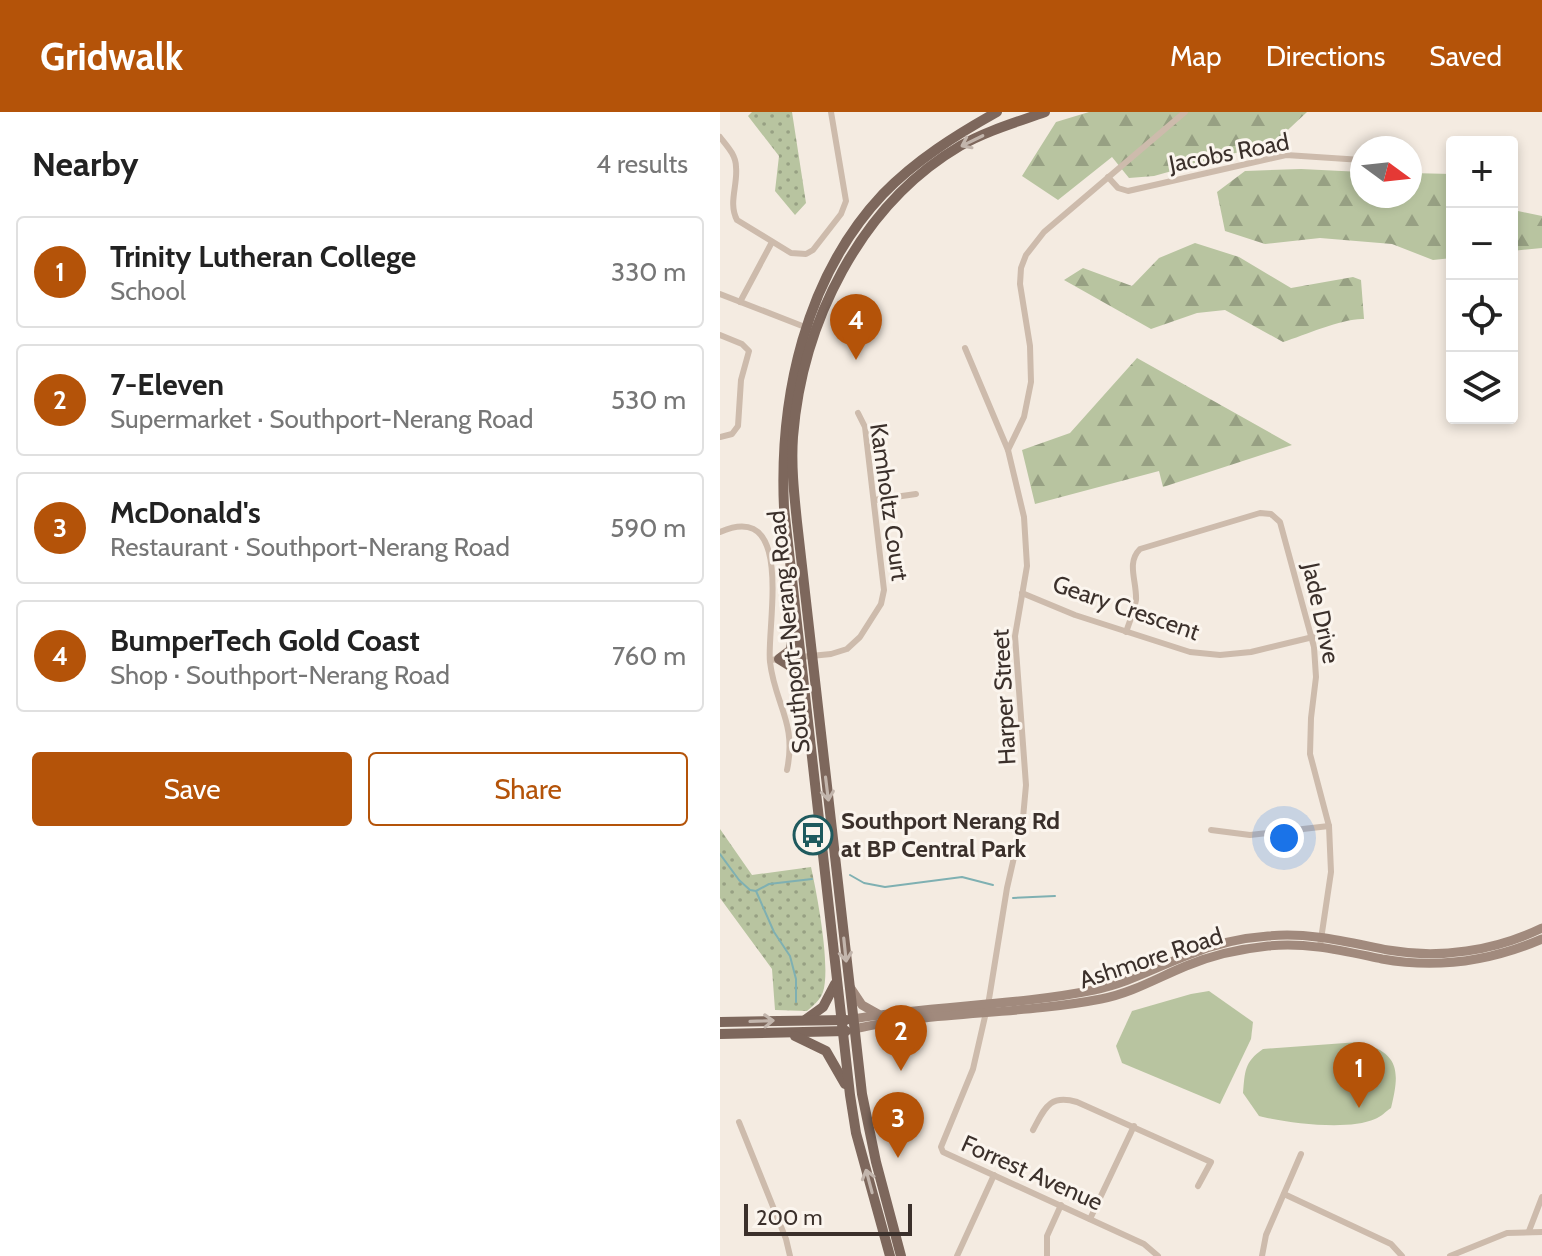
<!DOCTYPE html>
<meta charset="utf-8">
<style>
body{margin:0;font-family:Cabin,sans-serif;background:#f6f6f6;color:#222}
.controls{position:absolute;right:24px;top:24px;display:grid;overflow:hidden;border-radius:8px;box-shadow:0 4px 12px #0003}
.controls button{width:72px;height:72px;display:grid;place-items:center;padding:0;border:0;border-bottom:2px solid #e0e0e0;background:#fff;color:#222;font:40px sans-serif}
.compass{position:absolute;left:630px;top:24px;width:72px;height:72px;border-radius:50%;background:#fff;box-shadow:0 4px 12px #0003;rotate:105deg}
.scale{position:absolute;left:24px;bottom:20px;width:168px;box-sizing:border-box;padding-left:8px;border:4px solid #3b302b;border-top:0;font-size:22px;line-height:28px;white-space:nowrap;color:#3b302b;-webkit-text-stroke:6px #fbf5ee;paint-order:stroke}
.you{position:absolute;left:564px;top:726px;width:28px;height:28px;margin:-20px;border:6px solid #fff;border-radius:50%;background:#1a73e8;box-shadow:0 0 0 12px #1a73e833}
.badge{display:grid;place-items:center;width:52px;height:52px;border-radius:50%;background:#b45309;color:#fff;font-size:26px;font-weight:700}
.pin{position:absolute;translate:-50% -66px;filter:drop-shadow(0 2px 4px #0008)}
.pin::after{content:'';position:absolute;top:42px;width:28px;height:24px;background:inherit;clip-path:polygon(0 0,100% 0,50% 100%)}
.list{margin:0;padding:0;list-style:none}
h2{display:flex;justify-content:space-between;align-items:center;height:104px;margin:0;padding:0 32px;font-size:34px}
h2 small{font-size:26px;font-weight:400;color:#767676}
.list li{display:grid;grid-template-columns:52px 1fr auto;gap:24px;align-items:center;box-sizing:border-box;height:112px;margin:0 16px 16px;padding:0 16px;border:2px solid #e0e0e0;border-radius:8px}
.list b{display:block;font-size:30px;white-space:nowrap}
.list p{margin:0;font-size:26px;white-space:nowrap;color:#767676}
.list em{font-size:26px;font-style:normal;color:#767676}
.actions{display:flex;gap:16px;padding:24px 32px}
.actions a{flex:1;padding:18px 0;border:2px solid #b45309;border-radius:8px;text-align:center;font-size:28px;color:#b45309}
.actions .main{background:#b45309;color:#fff}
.icon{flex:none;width:44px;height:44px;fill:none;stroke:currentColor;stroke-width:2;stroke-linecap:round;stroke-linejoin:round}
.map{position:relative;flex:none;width:822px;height:1144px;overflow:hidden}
header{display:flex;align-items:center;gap:48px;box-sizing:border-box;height:112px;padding:0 40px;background:#b45309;color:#fff}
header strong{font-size:38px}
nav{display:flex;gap:44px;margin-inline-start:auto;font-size:28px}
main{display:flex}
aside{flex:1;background:#fff}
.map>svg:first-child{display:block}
.forest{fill:url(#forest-firs)}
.park{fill:url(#park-dots)}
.pitch{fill:#b8c4a0}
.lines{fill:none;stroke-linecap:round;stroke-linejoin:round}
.stream{stroke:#7fb0b2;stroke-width:2}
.minor{stroke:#cdbbac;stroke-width:6}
.secondary{stroke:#a18a7d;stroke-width:9}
.primary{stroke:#7d675c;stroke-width:10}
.oneway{stroke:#c2b5ac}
.labels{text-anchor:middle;stroke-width:6;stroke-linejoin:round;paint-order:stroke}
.street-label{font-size:24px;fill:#3b302b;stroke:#fbf5ee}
.poi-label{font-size:24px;font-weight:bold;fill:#3b302b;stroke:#fbf5ee;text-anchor:start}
</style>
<header>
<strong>Gridwalk</strong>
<nav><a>Map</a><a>Directions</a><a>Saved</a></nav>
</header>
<main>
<aside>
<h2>Nearby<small>4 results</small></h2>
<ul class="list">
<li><span class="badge">1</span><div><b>Trinity Lutheran College</b><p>School</p></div><em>330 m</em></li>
<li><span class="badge">2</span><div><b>7-Eleven</b><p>Supermarket · Southport-Nerang Road</p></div><em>530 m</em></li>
<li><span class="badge">3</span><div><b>McDonald's</b><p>Restaurant · Southport-Nerang Road</p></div><em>590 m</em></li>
<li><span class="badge">4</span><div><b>BumperTech Gold Coast</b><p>Shop · Southport-Nerang Road</p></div><em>760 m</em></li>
</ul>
<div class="actions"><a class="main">Save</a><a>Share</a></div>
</aside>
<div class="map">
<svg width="822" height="1144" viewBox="0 0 822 1144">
<defs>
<pattern id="forest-firs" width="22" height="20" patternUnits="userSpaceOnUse" patternTransform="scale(2)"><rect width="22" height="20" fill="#b8c4a0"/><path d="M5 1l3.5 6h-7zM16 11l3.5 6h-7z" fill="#97a083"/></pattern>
<pattern id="park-dots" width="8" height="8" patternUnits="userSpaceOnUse" patternTransform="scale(2)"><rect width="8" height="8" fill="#b8c4a0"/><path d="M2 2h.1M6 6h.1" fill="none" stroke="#97a083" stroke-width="1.8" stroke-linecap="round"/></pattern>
</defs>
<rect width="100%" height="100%" fill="#f4ebe1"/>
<!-- forest -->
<g class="forest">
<polygon points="369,0 587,0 555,30 434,64 409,66 392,45 338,88 302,64 336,10"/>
<polygon points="581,57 642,60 642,84 690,84 690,61 732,62 732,146 713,148 672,132 600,126 545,132 505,119 497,80 525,59"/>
<polygon points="792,93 798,99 822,104 822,136 792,139"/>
<path d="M 475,131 L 519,145 L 571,176 L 633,165 L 641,168 L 644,207 C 623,206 585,223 563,230 L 505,198 L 477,201 L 431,217 L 344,168 L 363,156 L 412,174 L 439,146 Z"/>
<polygon points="417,246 572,333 443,375 439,359 315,392 302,338 350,321"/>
</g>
<!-- park -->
<g class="park">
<polygon points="32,0 72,0 86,91 75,103 55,79 59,44 28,4"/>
<path d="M 0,717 L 32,763 L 91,755 C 97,782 111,855 103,880 C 100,888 94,893 87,899 L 55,898 L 52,857 L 0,786 Z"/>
</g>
<!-- pitch -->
<g class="pitch">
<polygon points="489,879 533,910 531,927 500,992 402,951 396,934 412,899 471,882"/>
<path d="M 639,930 C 680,941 680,959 671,996 C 666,999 661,1005 655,1007 C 628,1019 567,1011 539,1004 L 523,981 C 525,960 524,950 543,937 Z"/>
</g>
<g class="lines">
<!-- stream -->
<g class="stream">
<polyline points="0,742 19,768 30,778 36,779 49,772 92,767"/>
<polyline points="130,763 144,771 165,775 242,765 273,773"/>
<polyline points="36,779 54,820 70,844 76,867 76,890"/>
<polyline points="293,786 335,784"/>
</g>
<!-- minor -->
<g class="minor">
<path d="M 0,25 C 7,34 16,43 16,55 C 18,73 8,91 17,108 L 71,141 L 86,142 L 93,138 L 121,102 L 126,89 L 111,0"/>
<polyline points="388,65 398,76 408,79 566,43 642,48"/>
<polyline points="0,182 90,217"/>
<polyline points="20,190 52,130"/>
<polyline points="0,223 22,232 29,239 21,268 18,314 12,322 0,325"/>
<polyline points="245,236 288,338 304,405 307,454 295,524 306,673 303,706 287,776 269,887 253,957 221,1035 223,1040 424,1132 438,1144"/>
<polyline points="288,338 304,305 311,270 310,234 300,172 301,156 306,143 324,120 465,0"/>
<polyline points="154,388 196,382"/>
<path d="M 0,420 C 76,386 46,517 50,550 C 55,593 77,610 67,658"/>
<polyline points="302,481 355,503 470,540 500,543 531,540 593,525"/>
<path d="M 406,520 C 410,509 414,499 416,488 C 417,469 406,451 420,437 L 540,401 L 551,402 L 560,410 L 594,535 L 596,565 L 591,606 L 590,642 L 609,714 L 611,760 L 600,834"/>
<polyline points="50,548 111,542 127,537 140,525 161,492 164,478 145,315 138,301"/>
<polyline points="491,718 530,723 609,714"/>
<polyline points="19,1010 66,1127 70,1144"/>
<path d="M 313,1018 C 325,996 329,982 357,990 L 491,1050 L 478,1074"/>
<polyline points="564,1082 671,1132 682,1144"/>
<polyline points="370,1107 414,1014"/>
<polyline points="809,1119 822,1085"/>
<polyline points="237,1144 274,1063"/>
<polyline points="327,1144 327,1124 341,1093"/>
<polyline points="542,1144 546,1123 581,1042"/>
<polyline points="730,1144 787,1121 822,1120"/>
</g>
<!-- secondary -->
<g class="secondary">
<polyline points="130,875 142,893 158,902"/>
<path d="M 133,907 C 213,893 295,894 374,878 C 409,871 438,854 471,842 C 495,832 521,826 548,824 C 590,820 627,830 668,838 C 720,847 774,839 822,816"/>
<path d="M 134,917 C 215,899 299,903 381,887 C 412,881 437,866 466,854 C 492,843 519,837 548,834 C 588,830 623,839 662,847 C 717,857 771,849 822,827"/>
</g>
<!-- primary -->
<g class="primary">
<polyline points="73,520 71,538 59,547 75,557 79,568"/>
<polyline points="85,908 103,895 115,872"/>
<polyline points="0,910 126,908"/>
<polyline points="0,922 126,919"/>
<polyline points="75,924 106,939 125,972"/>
<path d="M 170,1144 L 136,1021 L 130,983 L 64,396 C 59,285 85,165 163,82 C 196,48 236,23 277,0"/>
<path d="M 181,1144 L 156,1050 L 142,982 L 77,410 C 74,381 71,353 73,325 C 82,211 140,93 240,34 C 266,19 297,10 325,0"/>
</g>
</g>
<!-- one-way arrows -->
<defs><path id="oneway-shaft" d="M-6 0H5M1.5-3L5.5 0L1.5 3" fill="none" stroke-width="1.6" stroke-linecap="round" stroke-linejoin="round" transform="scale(2)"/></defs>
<g class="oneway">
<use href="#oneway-shaft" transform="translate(252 29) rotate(154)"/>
<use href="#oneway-shaft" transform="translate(107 677) rotate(83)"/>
<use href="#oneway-shaft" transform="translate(125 838) rotate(84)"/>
<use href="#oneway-shaft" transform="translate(42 909) rotate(-2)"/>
<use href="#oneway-shaft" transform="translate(149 1069) rotate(-105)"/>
</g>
<!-- icons -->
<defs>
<symbol id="bus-ring" viewBox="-11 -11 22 22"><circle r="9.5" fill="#fbf5ee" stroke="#1f5a5e" stroke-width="1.5"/><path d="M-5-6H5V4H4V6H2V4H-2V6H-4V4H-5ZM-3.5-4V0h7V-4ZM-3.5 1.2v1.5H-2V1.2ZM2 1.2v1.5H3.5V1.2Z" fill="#1f5a5e"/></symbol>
</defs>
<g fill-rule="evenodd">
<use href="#bus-ring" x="71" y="701" width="44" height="44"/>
</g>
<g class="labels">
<!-- street labels -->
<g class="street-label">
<text transform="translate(509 41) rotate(-11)" y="8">Jacobs Road</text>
<text transform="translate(169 390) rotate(82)" y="8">Kamholtz Court</text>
<text transform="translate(406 496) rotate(19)" y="8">Geary Crescent</text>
<text transform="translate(601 501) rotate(78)" y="8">Jade Drive</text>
<text transform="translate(69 520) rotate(-96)" y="8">Southport-Nerang Road</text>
<text transform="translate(284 585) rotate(-93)" y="8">Harper Street</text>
<text transform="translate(431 846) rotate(-18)" y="8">Ashmore Road</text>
<text transform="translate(312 1061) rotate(24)" y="8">Forrest Avenue</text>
</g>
<!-- poi labels -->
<g class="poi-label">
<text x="121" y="717">Southport Nerang Rd<tspan x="121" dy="28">at BP Central Park</tspan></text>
</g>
</g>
</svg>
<div class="controls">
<button>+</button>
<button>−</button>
<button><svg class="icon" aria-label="locate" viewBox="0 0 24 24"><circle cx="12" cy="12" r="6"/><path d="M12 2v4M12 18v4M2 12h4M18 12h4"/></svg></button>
<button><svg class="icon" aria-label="layers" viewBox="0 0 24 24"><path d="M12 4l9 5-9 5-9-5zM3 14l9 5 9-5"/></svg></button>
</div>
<svg class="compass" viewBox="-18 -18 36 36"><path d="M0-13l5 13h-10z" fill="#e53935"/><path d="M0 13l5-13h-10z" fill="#767676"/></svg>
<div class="scale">200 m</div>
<div class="you"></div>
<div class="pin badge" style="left:639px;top:996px">1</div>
<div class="pin badge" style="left:181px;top:959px">2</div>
<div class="pin badge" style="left:178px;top:1046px">3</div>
<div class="pin badge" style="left:136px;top:248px">4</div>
</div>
</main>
